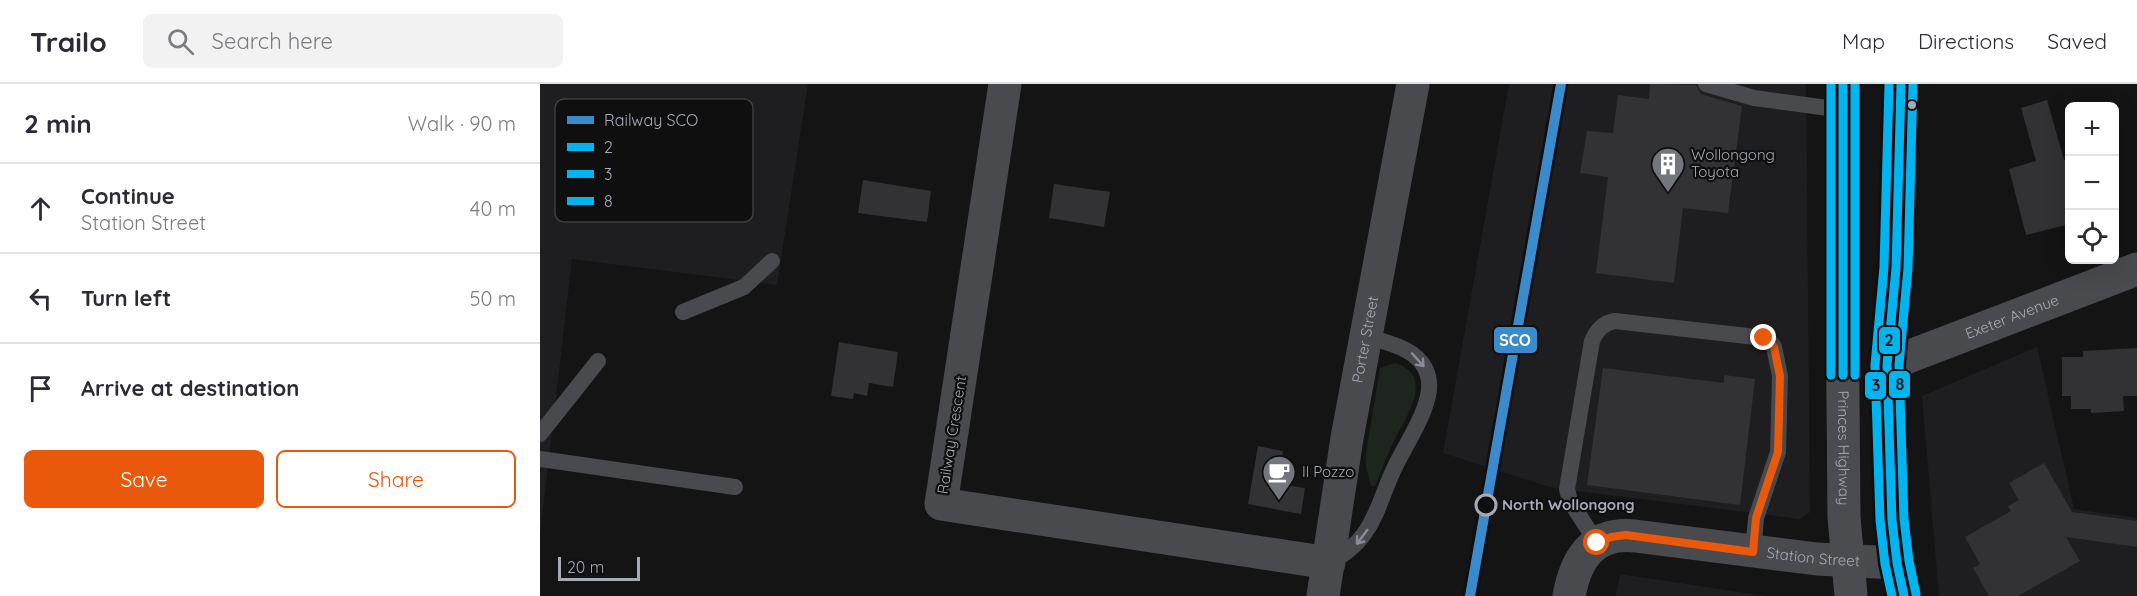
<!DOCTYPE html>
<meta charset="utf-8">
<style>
body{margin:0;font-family:Quicksand,sans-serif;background:#f2f2f3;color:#2b2b33}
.controls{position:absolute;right:18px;top:18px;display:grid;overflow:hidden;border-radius:9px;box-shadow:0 6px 24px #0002}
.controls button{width:54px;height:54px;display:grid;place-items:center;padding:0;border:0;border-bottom:2px solid #e1e1e2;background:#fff;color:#2b2b33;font:30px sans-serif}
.scale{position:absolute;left:18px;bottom:15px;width:82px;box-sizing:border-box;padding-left:6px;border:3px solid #a6aab5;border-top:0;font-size:16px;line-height:21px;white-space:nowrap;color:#a6aab5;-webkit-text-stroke:4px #0f0f10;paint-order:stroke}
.stop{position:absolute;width:18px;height:18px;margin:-14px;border:4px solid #ea580c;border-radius:50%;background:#fff}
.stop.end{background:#ea580c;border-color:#fff;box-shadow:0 2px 6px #0008}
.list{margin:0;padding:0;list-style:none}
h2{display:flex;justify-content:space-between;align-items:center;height:78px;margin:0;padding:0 24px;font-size:26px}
h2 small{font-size:20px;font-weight:400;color:#7c7c81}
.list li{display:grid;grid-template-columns:39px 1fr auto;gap:18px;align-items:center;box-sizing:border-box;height:90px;padding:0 24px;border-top:2px solid #e1e1e2}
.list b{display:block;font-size:22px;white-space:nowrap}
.list p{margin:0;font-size:20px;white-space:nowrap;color:#7c7c81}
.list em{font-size:20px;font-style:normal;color:#7c7c81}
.actions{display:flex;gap:12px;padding:18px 24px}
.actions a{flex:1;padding:14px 0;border:2px solid #ea580c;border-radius:9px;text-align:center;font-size:21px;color:#ea580c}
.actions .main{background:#ea580c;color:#fff}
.icon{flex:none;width:33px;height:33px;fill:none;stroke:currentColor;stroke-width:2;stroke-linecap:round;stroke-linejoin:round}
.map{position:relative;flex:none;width:1597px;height:512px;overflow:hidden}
header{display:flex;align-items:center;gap:36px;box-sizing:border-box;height:84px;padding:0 30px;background:#fff;border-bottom:2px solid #e1e1e2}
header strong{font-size:28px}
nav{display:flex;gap:33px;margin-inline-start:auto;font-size:21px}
.search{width:420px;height:54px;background:#f2f2f3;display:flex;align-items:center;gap:15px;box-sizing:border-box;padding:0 21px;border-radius:9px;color:#7c7c81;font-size:22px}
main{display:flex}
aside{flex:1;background:#fff}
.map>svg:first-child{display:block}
.built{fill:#1e1e20}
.green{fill:#1e251f}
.building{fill:#323234}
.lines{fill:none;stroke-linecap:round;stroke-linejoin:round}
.service{stroke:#494a4d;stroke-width:16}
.minor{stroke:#494a4d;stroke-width:33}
.primary{stroke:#4b4c4f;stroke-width:33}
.bus-1-casing{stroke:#0f0f10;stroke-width:14}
.bus-2-casing{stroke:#0f0f10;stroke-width:14}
.bus-3-casing{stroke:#0f0f10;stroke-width:14}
.bus-1{stroke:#00b5ef;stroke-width:9}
.bus-2{stroke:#00b5ef;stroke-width:9}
.bus-3{stroke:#00b5ef;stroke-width:9}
.rail-1-casing{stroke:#0f0f10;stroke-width:15}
.rail-1{stroke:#3a8bcc;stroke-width:10}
.oneway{stroke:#8a8d96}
.route{stroke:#ea580c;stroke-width:8}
.bus-dot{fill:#a6aab5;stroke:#0f0f10;stroke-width:2}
.stop-dot{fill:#0f0f10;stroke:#a6aab5;stroke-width:3}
.labels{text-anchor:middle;stroke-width:4.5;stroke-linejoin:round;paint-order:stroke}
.poi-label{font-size:15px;fill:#a6aab5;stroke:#0f0f10;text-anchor:start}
.street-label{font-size:15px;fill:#a6aab5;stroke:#0f0f10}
.stop-label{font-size:15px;font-weight:bold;fill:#a6aab5;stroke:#0f0f10;text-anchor:start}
.key{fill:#0f0f10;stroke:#3c3e42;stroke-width:1.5}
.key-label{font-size:16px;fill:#a6aab5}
.line-badge{stroke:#0f0f10;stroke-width:2}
.badge-label{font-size:16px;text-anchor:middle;font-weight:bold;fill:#fff}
.pale-badge-label{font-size:16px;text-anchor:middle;font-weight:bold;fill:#111}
</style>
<header>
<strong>Trailo</strong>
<div class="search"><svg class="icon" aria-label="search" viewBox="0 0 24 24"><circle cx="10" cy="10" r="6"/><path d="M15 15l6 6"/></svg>Search here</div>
<nav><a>Map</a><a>Directions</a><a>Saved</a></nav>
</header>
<main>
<aside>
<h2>2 min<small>Walk · 90 m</small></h2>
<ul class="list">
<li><svg class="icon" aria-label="ahead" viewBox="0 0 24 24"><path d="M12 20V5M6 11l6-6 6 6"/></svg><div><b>Continue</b><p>Station Street</p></div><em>40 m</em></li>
<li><svg class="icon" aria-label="left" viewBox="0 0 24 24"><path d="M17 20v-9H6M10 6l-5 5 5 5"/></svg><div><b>Turn left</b></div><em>50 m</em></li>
<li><svg class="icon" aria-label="arrive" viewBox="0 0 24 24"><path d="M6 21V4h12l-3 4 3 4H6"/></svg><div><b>Arrive at destination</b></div></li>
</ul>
<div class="actions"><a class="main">Save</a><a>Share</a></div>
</aside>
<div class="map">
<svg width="1597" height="512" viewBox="0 0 1597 512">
<rect width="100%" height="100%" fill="#141415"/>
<!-- built -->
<g class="built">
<polygon points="0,0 268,0 237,201 32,175 0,451"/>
<polygon points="969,0 1266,0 1270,428 1260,435 1013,404 903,369"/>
<polygon points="1497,263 1534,425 1597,434 1597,512 1399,512 1382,312"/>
<polygon points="1080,490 1226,512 1076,512"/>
</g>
<!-- green -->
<path class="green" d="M 855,279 C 897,292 864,336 853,359 C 846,373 841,387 835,402 L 831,402 L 826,383 L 826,370 L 840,284 Z"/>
<!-- building -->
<g class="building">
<polygon points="1110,0 1156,1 1161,10 1202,22 1188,129 1143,124 1134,199 1056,189 1068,93 1040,89 1047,47 1073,49 1078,11 1109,15"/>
<polygon points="1507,16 1524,76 1530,75 1530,140 1486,151 1469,85 1496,77 1481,24"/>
<polygon points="323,96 391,107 387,138 318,129"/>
<polygon points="514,100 570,108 564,143 509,134"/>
<polygon points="299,258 358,268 353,303 329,299 327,312 314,309 313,315 291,312"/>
<polygon points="1597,264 1597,312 1583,312 1584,327 1551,329 1551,325 1531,325 1531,312 1522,312 1522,273 1543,273 1543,267"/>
<polygon points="1063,284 1184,299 1184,291 1215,295 1200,421 1047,401"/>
<polygon points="718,362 743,367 737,400 765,404 761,430 708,420"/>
<polygon points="1504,379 1532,428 1597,437 1597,463 1526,453 1540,477 1478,512 1449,512 1433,484 1440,480 1425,453 1471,427 1468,422 1479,416 1469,399"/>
</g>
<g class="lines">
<!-- service -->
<g class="service">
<polyline points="1166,0 1214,14 1303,26"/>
<polyline points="143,228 204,203 232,177"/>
<polyline points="0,350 58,277"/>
<polyline points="0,375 195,403"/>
<path d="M 1057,459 L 1030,417 L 1027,405 L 1052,257 C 1057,246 1063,239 1075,237 L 1216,253 L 1229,256 L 1234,263 L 1240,292 L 1238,368 L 1216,434 L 1213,468"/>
<path d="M 789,479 C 803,471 815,463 824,450 C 838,431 843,408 853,387 C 864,363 882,338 888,312 C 890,303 889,292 885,284 C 874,263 846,259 826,252"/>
</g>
<!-- minor -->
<g class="minor">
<polyline points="465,0 401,420 789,479"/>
<path id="s1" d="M 1347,281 L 1597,185"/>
<path id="s2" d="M 783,512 L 807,354 L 873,0"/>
<path id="s3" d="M 1029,512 C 1036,474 1053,448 1095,452 L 1277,475 L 1357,479"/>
</g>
<!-- primary -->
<g class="primary">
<path id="s4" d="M 1303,0 L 1302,198 L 1304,433 L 1311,512"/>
<polyline points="1361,0 1356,184 1347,281 1352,436 1357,479 1364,512"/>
</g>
<defs>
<g id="bus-1">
<polyline points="1303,0 1303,291"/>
<polyline points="1361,0 1356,184 1347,281 1352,436 1357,479 1364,512"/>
</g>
<g id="bus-2">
<polyline points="1315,0 1315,291"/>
<polyline points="1349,0 1344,183 1335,281 1340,436 1345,480 1352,512"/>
</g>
<g id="bus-3">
<polyline points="1291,0 1291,291"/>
<polyline points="1373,0 1368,184 1359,281 1364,435 1369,477 1376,510"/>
</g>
</defs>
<!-- bus-1 casing -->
<use href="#bus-1" class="bus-1-casing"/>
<!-- bus-2 casing -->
<use href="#bus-2" class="bus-2-casing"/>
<!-- bus-3 casing -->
<use href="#bus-3" class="bus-3-casing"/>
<!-- bus-1 -->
<use href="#bus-1" class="bus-1"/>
<!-- bus-2 -->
<use href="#bus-2" class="bus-2"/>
<!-- bus-3 -->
<use href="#bus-3" class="bus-3"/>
<defs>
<polyline id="rail-1" points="930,512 1021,0"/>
</defs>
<!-- rail-1 casing -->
<use href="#rail-1" class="rail-1-casing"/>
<!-- rail-1 -->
<use href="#rail-1" class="rail-1"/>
</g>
<!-- one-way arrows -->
<defs><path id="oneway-shaft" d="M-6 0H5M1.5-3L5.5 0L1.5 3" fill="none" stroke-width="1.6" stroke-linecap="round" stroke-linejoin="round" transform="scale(1.5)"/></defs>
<g class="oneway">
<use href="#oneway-shaft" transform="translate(878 276) rotate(48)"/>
<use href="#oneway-shaft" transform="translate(822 453) rotate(127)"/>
</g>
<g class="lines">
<!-- route -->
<polyline class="route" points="1057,459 1071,453 1086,451 1213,468 1216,434 1238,368 1240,292 1234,263 1229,256 1224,254"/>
</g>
<!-- icons -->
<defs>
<symbol id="building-pin" viewBox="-11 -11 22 30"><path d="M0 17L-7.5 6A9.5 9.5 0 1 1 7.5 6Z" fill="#73767d" stroke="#0f0f10"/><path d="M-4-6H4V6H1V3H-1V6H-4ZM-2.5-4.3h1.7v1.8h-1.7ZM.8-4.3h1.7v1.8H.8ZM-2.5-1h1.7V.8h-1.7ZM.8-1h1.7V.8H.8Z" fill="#fff"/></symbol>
<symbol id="cafe-pin" viewBox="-11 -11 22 30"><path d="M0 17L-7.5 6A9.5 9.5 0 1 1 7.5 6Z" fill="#73767d" stroke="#0f0f10"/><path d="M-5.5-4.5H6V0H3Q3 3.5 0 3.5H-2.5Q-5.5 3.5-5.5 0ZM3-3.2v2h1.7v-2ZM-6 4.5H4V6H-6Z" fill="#fff"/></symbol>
</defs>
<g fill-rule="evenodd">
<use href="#building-pin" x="1109" y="61" width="38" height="52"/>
<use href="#cafe-pin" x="720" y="369" width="38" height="52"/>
</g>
<!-- markers -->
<circle class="bus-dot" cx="1372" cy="21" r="5"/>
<circle class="stop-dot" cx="946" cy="421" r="10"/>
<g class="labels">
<!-- poi labels -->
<g class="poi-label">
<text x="1151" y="76">Wollongong<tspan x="1151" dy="17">Toyota</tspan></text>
<text x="762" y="393">Il Pozzo</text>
</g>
<!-- street labels -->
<g class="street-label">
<text dy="5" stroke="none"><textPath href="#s1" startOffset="134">Exeter Avenue</textPath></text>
<text dy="5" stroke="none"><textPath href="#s2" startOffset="260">Porter Street</textPath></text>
<text transform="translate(412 351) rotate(-81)" y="5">Railway Crescent</text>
<text dy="5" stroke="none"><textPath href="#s4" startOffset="364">Princes Highway</textPath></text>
<text dy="5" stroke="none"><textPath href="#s3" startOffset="280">Station Street</textPath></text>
</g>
<!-- stop labels -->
<g class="stop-label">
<text x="962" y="426">North Wollongong</text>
</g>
</g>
<!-- legend -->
<rect x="15" y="15" width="198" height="123" rx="9" class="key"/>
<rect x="27" y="32" width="27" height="8" fill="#3a8bcc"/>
<rect x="27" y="59" width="27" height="8" fill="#00b5ef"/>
<rect x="27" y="86" width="27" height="8" fill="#00b5ef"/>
<rect x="27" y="113" width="27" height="8" fill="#00b5ef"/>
<g class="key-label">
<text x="64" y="42">Railway SCO</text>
<text x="64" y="69">2</text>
<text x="64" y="96">3</text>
<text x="64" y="123">8</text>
</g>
<g class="line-badge">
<rect x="953" y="242" width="45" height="28" rx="6" fill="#3a8bcc"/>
<rect x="1338" y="242" width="23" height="29" rx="6" fill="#00b5ef"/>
<rect x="1348" y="286" width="23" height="29" rx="6" fill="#00b5ef"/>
<rect x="1324" y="287" width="23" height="29" rx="6" fill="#00b5ef"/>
</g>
<g class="badge-label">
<text x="975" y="262">SCO</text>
</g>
<g class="pale-badge-label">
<text x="1349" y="262">2</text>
<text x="1360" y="306">8</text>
<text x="1336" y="307">3</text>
</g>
</svg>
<div class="controls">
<button>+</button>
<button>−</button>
<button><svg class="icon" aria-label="locate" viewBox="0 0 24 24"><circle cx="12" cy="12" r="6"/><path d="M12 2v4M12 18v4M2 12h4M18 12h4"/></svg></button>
</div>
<div class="scale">20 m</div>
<div class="stop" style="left:1057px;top:459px"></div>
<div class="stop end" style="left:1224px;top:254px"></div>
</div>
</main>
